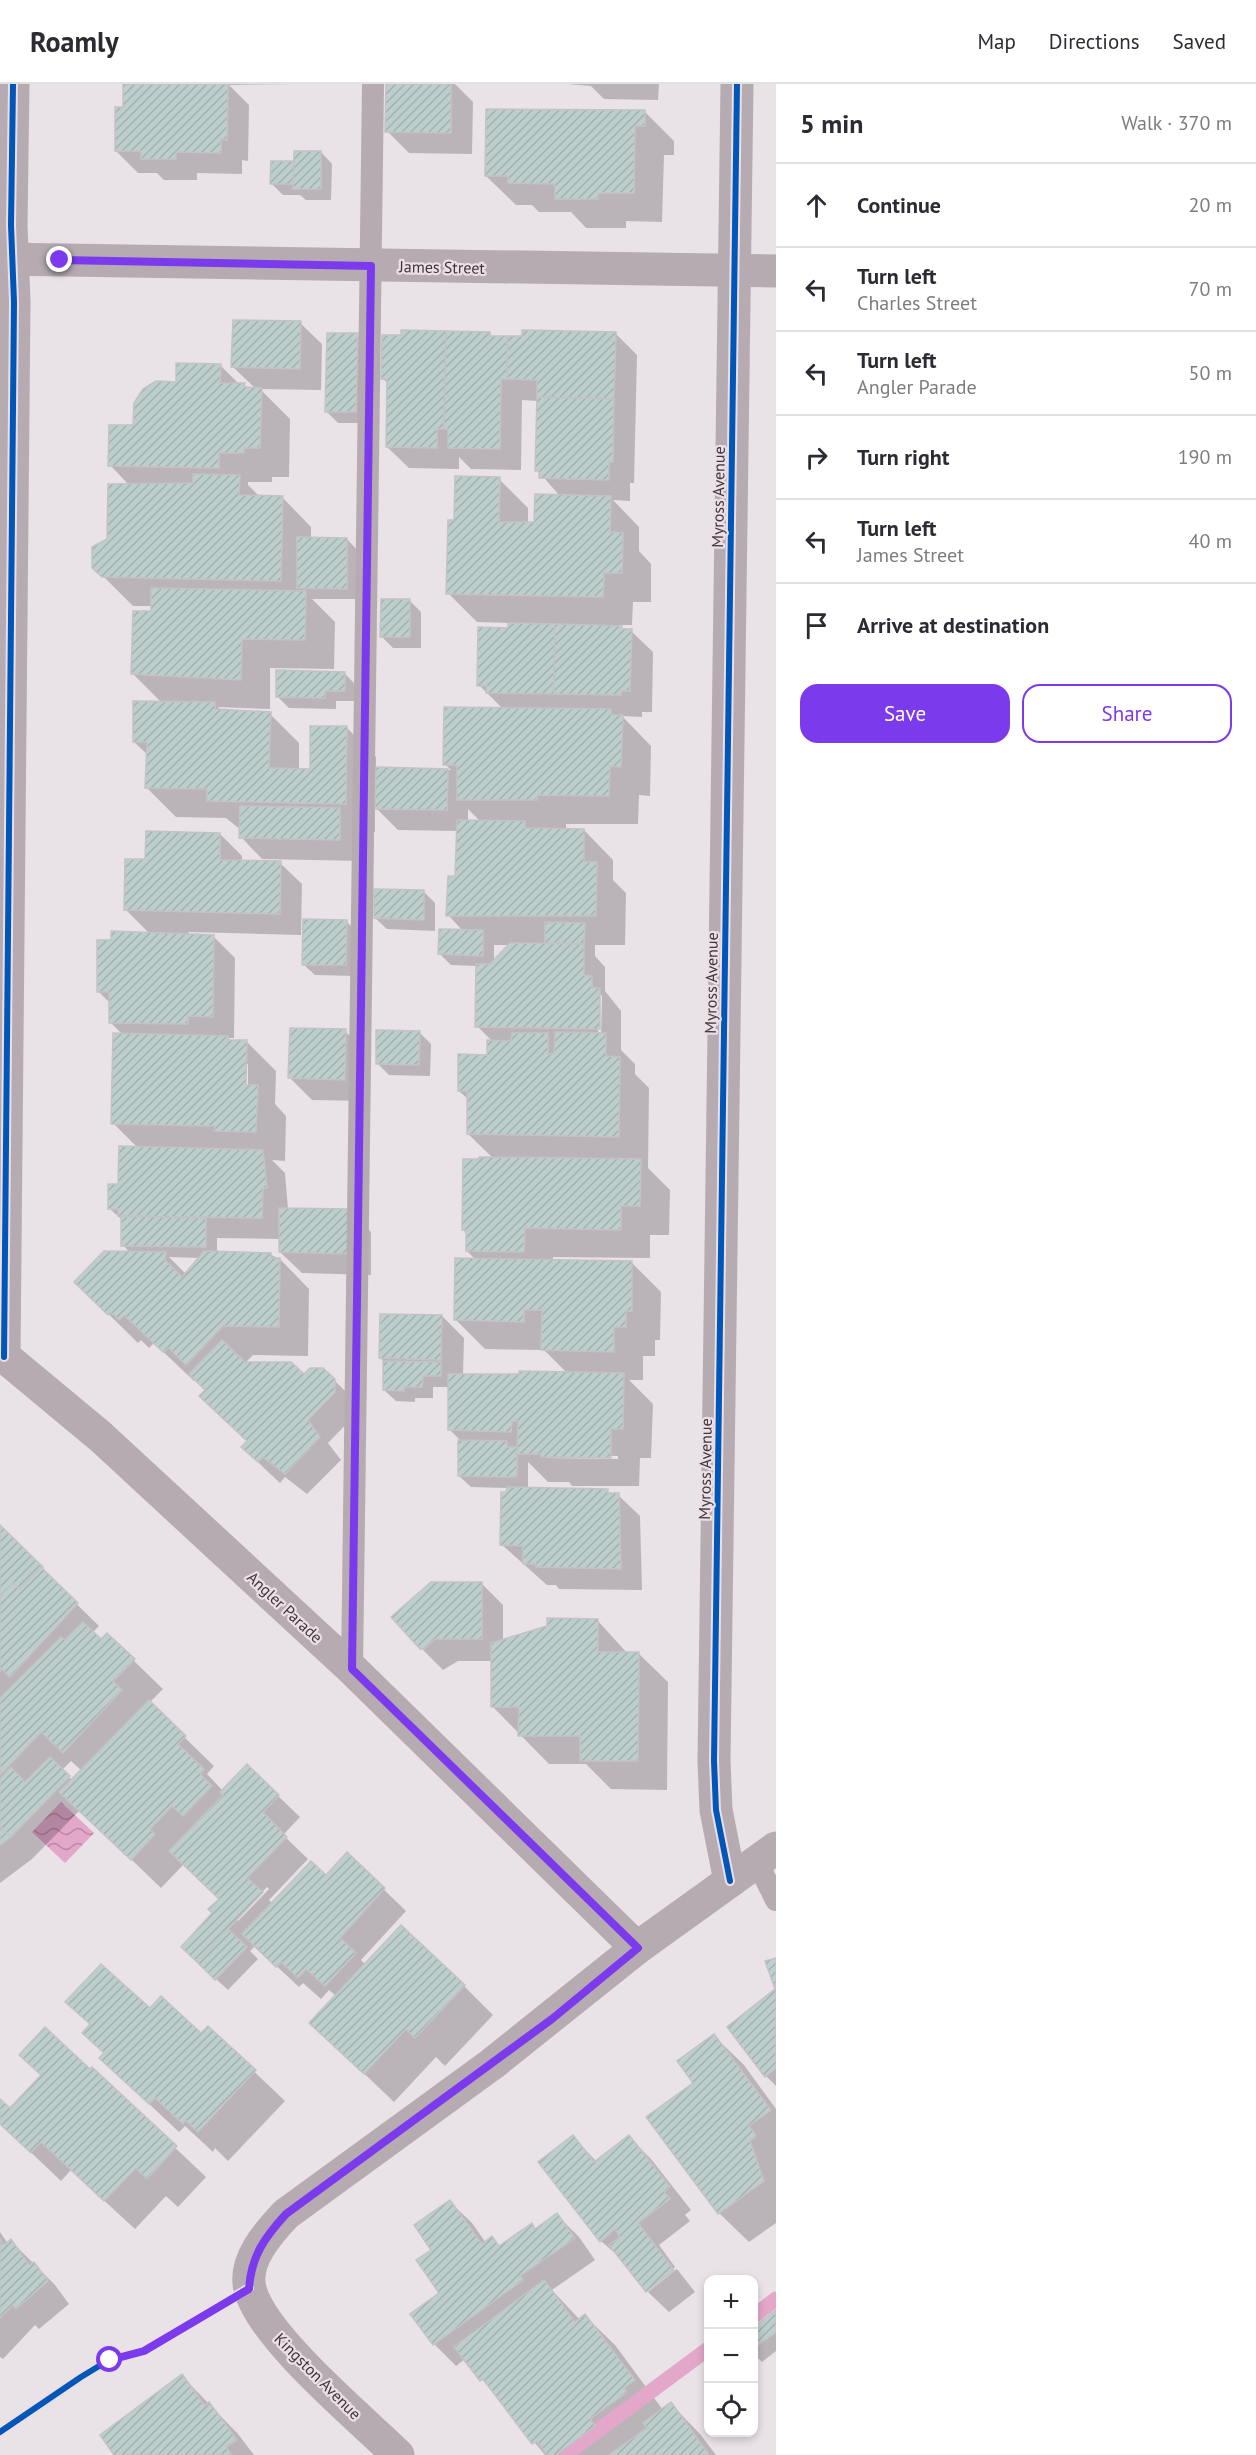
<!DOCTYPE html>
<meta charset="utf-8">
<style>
body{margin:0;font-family:"PT Sans",sans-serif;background:#f2f2f3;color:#2b2b33}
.controls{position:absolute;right:18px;bottom:18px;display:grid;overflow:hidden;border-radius:12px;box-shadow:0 3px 9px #0003}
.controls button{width:54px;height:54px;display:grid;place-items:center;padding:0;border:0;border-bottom:2px solid #e1e1e2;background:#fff;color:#2b2b33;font:30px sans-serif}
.stop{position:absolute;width:18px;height:18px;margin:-14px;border:4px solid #7c3aed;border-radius:50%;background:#fff}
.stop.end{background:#7c3aed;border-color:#fff;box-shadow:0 2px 6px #0008}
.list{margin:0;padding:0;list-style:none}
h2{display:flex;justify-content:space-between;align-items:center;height:78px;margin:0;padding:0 24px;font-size:26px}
h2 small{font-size:20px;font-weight:400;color:#7c7c81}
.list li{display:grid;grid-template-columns:39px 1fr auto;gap:18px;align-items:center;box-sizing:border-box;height:84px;padding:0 24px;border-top:2px solid #e1e1e2}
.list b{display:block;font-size:22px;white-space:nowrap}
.list p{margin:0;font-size:20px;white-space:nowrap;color:#7c7c81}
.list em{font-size:20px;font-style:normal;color:#7c7c81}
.actions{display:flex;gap:12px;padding:18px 24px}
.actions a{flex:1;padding:14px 0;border:2px solid #7c3aed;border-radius:18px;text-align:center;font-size:21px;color:#7c3aed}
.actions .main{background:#7c3aed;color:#fff}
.icon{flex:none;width:33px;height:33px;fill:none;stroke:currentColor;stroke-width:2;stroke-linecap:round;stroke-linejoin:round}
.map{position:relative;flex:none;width:776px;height:2371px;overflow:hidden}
header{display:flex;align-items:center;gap:36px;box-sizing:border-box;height:84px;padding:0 30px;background:#fff;border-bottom:2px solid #e1e1e2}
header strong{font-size:28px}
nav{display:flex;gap:33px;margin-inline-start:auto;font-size:21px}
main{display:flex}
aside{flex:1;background:#fff}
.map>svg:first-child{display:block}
.water{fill:url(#water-waves)}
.shadow{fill:#0003;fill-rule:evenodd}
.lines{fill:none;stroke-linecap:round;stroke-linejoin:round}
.stream{stroke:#e2a7c9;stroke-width:15}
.building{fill:url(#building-hatch);stroke:#c4c3c4;stroke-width:1.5}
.service{stroke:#b6abb1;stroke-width:22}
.minor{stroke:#b6abb1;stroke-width:33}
.cycleway-casing{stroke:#ecdfe6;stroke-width:10}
.cycleway{stroke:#0057b8;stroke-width:6}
.route{stroke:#7c3aed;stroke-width:8}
.labels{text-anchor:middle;stroke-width:4.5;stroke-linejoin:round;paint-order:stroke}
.street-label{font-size:16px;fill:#3c373a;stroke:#ecdfe6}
</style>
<header>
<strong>Roamly</strong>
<nav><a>Map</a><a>Directions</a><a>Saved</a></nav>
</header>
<main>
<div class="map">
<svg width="776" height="2371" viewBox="0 0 776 2371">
<defs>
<pattern id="water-waves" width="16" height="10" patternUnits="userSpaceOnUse" patternTransform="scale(1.5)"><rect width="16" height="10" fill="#e2a7c9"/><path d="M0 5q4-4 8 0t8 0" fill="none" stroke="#b889a4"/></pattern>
<pattern id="building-hatch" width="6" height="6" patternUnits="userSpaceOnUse" patternTransform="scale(1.5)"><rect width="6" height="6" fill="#bccfcc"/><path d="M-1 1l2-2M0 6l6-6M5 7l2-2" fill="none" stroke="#a2b2b0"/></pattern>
</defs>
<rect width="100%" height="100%" fill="#e9e2e6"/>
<!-- water -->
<polygon class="water" points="61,1718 94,1749 65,1779 32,1748"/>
<!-- shadow -->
<g class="shadow">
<polygon points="124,0 293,0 229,1 249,21 248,77 242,76 242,90 197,89 197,96 164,96 157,89 138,89 116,67 124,24"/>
<polygon points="388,0 455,0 473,18 472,70 409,69 387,47"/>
<polygon points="568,0 659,0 658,16 604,15 591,2"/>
<polygon points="645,28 674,57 674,71 664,71 662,138 626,137 626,144 586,144 571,128 539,128 532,121 516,121 486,92"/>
<polygon points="321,68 332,80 331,116 306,116 300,111 283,111 271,99 295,79"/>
<path d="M 300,239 L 322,260 L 321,306 L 260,305 L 290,335 L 289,393 L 272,393 L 272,398 L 248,398 L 248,401 L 260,413 L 282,413 L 311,443 L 311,455 L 347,455 L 358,467 L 358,515 L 312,515 L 335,538 L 334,585 L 270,584 L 270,625 L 218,623 L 222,627 L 270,630 L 299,659 L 299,686 L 311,686 L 347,644 L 376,673 L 376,685 L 451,686 L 445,680 L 503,625 L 479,601 L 509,546 L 509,539 L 477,538 L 448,509 L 455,437 L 499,395 L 528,424 L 528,440 L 536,440 L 560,412 L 537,386 L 538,317 L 522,316 L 521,386 L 471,385 L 459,373 L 459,385 L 409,384 L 387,363 L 389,300 L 383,295 L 489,249 L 494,254 L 615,249 L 637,271 L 634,399 L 630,399 L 630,417 L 613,416 L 639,443 L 639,467 L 651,480 L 651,518 L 633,518 L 632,541 L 619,541 L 625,547 L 631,547 L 653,568 L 652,628 L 642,628 L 642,633 L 622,632 L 651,662 L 650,712 L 639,711 L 638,740 L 566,740 L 566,746 L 584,746 L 613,776 L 613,796 L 626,809 L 625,861 L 595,861 L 595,872 L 605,883 L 605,907 L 621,927 L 621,966 L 635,980 L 635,990 L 649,1004 L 648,1084 L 670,1106 L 669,1151 L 650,1151 L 650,1174 L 553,1173 L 553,1177 L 632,1179 L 661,1208 L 660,1256 L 655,1256 L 655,1272 L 643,1272 L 643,1296 L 629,1296 L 653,1320 L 651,1374 L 640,1374 L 639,1402 L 572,1402 L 569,1398 L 548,1398 L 528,1378 L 528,1405 L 607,1407 L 611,1411 L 618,1411 L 640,1432 L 642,1506 L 559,1505 L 556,1501 L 547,1501 L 501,1460 L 508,1404 L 471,1403 L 459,1392 L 460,1356 L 449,1345 L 450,1303 L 433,1303 L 433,1314 L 415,1314 L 415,1318 L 396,1317 L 384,1306 L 385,1278 L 380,1274 L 442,1232 L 464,1254 L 463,1291 L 568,1290 L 544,1266 L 485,1265 L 456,1236 L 476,1176 L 467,1167 L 467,1150 L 463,1146 L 495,1076 L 468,1050 L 469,1016 L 459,1007 L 489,973 L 493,958 L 477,942 L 477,882 L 451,881 L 439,869 L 463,847 L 448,831 L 457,793 L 458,747 L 398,746 L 375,723 L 375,748 L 362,748 L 361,777 L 262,775 L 241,753 L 241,746 L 226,734 L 176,733 L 147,704 L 148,671 L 134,658 L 162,619 L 133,590 L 152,522 L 133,522 L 94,483 L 108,455 L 129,401 L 110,381 L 135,343 L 177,299 L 220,281 L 240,301 L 256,305 L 233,283 ZM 468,725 L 481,738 L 468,738 ZM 494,861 L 510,861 L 494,877 ZM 599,909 L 602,912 L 601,953 L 598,953 ZM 547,1371 L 618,1372 L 618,1375 L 547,1374 Z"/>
<polygon points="357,251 369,262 367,339 338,339 327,328"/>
<polygon points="410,517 421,528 421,564 393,564 382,553"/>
<polygon points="344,589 356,601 356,617 336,617 336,625 289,624 277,612"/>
<path d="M 220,750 L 242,772 L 242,778 L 280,779 L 302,800 L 301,851 L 188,848 L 191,852 L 213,852 L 235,874 L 234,954 L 228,954 L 232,957 L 246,957 L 276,987 L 275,1020 L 286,1032 L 285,1077 L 272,1076 L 285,1089 L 288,1125 L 349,1126 L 371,1148 L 371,1191 L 302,1189 L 280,1168 L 281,1155 L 217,1154 L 217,1169 L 271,1171 L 280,1175 L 309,1205 L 308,1272 L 253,1271 L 244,1280 L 334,1296 L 356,1318 L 356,1330 L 328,1359 L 341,1376 L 307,1410 L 285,1393 L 280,1399 L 265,1385 L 243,1363 L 248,1358 L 196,1295 L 194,1297 L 154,1259 L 149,1264 L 141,1256 L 138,1259 L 76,1198 L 130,1169 L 123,1161 L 123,1137 L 109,1124 L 138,1064 L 113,1039 L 123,951 L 110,938 L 111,920 L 98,907 L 112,858 L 149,849 L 126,826 L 147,776 ZM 245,980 L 248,980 L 248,1008 L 245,1008 ZM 169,1173 L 201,1174 L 186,1190 Z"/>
<polygon points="424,808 435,819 435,847 387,845 375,834"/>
<polygon points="347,838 358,849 357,892 315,891 303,880"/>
<polygon points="345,947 367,969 366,1017 312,1016 290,994"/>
<polygon points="419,948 431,960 430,992 389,991 377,979"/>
<path d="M 0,1445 L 99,1542 L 92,1549 L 133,1576 L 163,1605 L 149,1619 L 214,1682 L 207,1690 L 223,1707 L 247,1682 L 300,1733 L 283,1751 L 308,1775 L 269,1816 L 273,1820 L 326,1793 L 347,1770 L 406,1827 L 361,1876 L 366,1881 L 464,1902 L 493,1931 L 445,1982 L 436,1973 L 394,2018 L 311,1939 L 336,1912 L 329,1906 L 321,1915 L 303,1899 L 299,1903 L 255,1862 L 250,1867 L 258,1875 L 228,1906 L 204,1884 L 214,1829 L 220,1815 L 184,1780 L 161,1804 L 80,1726 L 32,1775 L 0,1799 ZM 71,1677 L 82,1687 L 73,1697 L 62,1686 ZM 267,1803 L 269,1805 L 238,1837 L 236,1835 Z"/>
<polygon points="482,1500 503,1521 503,1557 598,1537 627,1569 638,1569 668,1598 667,1706 611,1705 586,1680 549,1680 492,1622 493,1577 458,1577 443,1586 421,1564"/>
<polygon points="776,1906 776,2002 766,1992"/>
<polygon points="67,1918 150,1926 201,1951 208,1944 285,2017 228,2077 215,2064 213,2068 185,2042 179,2048 131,2003 101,1974 105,1970 84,1949 91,1941"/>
<polygon points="714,1952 744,1981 776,2025 776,2139 749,2158 719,2129 649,2033 695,2000"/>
<polygon points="92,1985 206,2093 178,2123 166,2112 135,2145 71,2086 61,2097 0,2039 0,2017 10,2026 42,1992 90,1988"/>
<polygon points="573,2053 597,2078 629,2053 651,2075 691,2126 685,2131 690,2137 659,2161 675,2183 647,2207 624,2177 601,2157"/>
<polygon points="450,2118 472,2139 486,2159 492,2154 500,2163 531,2141 536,2146 557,2131 579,2153 595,2176 552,2206 580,2236 585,2232 615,2261 663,2326 671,2320 700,2350 716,2371 545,2371 465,2275 456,2282 434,2260 441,2210 433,2166"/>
<polygon points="0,2148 8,2160 11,2157 55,2201 69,2220 39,2245 35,2241 3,2275 0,2273"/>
<polygon points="677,2185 695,2208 669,2228 648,2208"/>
<polygon points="776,2228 776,2267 762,2278 754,2270 754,2245"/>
<polygon points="182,2292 238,2350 254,2371 116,2371"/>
</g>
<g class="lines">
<!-- stream -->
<g class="stream">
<polyline points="754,2232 776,2215"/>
<polyline points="565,2371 708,2265"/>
</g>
</g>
<!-- building -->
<g class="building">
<polygon points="123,0 228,0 227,56 221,55 221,69 176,68 176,75 141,75 141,67 115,67 115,23 123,23"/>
<polygon points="386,0 451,0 451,49 385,48"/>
<polygon points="486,25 645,26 645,42 635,42 634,109 598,109 598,115 555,115 555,100 508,99 508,92 485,92"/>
<polygon points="294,67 321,67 321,105 293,105"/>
<polygon points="271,77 294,77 293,100 270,100"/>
<polygon points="233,236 301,237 300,285 231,283"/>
<polygon points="401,246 446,247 444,345 437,345 437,364 386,363 387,295 381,295 382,251 401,251"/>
<polygon points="522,246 616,248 614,315 537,313 537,296 507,295 507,252 522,252"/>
<polygon points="446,247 490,248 490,252 507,252 507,295 501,295 500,365 448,364 448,345 444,345"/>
<polygon points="327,249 358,249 356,328 325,328"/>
<polygon points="176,279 221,280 220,299 245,299 244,303 262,304 260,364 244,364 244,369 219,369 219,384 108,382 109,341 133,341 134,319 143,305 156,297 176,298"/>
<polygon points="537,313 614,315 613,378 609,378 609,396 539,394 539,387 535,387"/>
<polygon points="193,390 240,391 239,411 283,412 281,497 102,493 92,484 92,463 107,455 108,400 193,399"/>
<polygon points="455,392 500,393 499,438 534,438 535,410 611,412 610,448 623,449 622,489 604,489 603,513 446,510 448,436 454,436"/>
<polygon points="297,453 347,454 347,505 297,504"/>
<polygon points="151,504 306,507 305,556 242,555 241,596 131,590 133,527 151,527"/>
<polygon points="381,515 410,515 410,553 380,553"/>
<polygon points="508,539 555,540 554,610 486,609 487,602 477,602 478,543 508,544"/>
<polygon points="555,540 622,542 622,545 632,545 630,607 621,607 621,611 554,610"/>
<polygon points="276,586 345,588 345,607 325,607 325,614 276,613"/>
<polygon points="133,617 215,618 215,625 271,628 269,684 310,685 310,642 347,642 346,720 207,717 207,705 145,704 147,658 133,658"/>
<polygon points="444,623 611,625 611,631 623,631 621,683 610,682 609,712 537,711 537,716 457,716 457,681 443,681"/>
<polygon points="376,683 448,685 447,726 375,725"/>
<polygon points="240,722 340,724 340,756 239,754"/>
<polygon points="457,736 525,737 525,744 584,745 584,778 597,778 596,832 446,832 448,792 455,792"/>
<polygon points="146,747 220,749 220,776 281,777 280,830 124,826 125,775 145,775"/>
<polygon points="374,805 424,806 424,836 374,834"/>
<polygon points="303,835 347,836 346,881 302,881"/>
<polygon points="545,838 585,839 584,860 545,859"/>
<polygon points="439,845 483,846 483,872 438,870"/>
<polygon points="111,847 214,851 213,933 188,932 188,940 109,939 109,908 97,908 97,856 111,856"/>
<polygon points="510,859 584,860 584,891 592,892 592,904 600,904 600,945 475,943 476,880 490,880"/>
<polygon points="290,944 346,945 345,996 288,994"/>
<polygon points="376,946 420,947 419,981 376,980"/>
<polygon points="555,948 606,949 606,972 620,973 619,1053 467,1050 467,1007 458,1007 458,970 487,971 487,956 511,957 512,949 548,949 548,970 554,970"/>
<polygon points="113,949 228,952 228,956 247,956 246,1001 258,1001 256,1048 214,1047 215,1042 111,1040"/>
<polygon points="119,1062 263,1066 267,1104 263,1104 262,1134 118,1132 118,1125 108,1125 108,1100 118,1100"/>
<polygon points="479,1073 641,1075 640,1122 621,1122 621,1146 525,1144 524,1168 466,1167 466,1146 462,1146 463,1075 479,1075"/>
<polygon points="279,1124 350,1125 349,1170 279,1168"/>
<polygon points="121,1132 206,1134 206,1163 121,1162"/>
<polygon points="104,1167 166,1168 165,1176 182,1193 204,1167 271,1169 271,1174 280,1174 279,1243 223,1242 186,1281 169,1264 163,1268 124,1231 119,1236 111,1228 108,1231 74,1198"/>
<polygon points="455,1174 632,1177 632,1227 626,1227 626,1243 614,1243 614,1268 541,1266 542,1226 524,1226 524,1238 454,1236"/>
<polygon points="380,1230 442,1231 441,1276 379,1274"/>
<polygon points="222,1256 245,1278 291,1278 304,1290 310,1284 323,1284 335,1295 335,1308 308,1336 320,1353 285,1390 263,1373 258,1378 241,1363 247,1357 199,1312 205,1306 189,1290"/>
<polygon points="383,1277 441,1278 441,1292 423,1292 422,1303 404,1303 404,1307 383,1306"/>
<polygon points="519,1287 624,1289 623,1345 611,1345 611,1374 541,1373 541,1370 517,1370 518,1337 512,1337 511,1348 448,1346 448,1290 519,1290"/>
<polygon points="458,1356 507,1357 507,1363 517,1363 517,1393 458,1392"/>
<polygon points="507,1403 608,1405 608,1409 619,1409 621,1485 536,1483 536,1480 523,1480 523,1462 500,1461 501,1408 506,1408"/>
<polygon points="0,1441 43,1483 20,1505 13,1499 0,1513"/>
<polygon points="41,1483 78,1519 10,1593 2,1585 0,1587 0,1513 13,1499 20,1505"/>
<polygon points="431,1498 482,1498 482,1555 435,1555 424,1565 420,1565 391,1533"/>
<polygon points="547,1534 598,1535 598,1568 639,1568 638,1677 580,1677 580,1652 518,1652 519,1623 491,1623 491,1559 547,1542"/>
<polygon points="83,1538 101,1555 107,1549 135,1575 113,1597 122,1606 63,1669 41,1648 0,1691 0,1614 61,1553 65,1556"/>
<polygon points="149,1616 186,1652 178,1660 204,1685 200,1690 212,1702 183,1732 172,1722 150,1745 155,1750 131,1776 59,1708"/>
<polygon points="50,1673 70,1692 11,1753 0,1742 0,1695 11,1683 25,1698"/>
<polygon points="247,1680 279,1711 263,1728 287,1753 247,1794 263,1808 197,1878 181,1863 212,1829 208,1825 219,1815 169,1767 223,1711 220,1708"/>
<polygon points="0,1742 11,1753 0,1761"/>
<polygon points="347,1768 385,1804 340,1854 356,1869 325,1902 306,1885 298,1894 281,1878 276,1883 242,1850 311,1777 326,1791"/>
<polygon points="401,1841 465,1901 415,1954 406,1945 364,1990 309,1939"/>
<polygon points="228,1845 247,1863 215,1896 197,1878"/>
<polygon points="776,1874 776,1984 765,1993 727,1943 775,1905 765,1877"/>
<polygon points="101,1880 150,1924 161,1912 201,1949 208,1942 256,1986 198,2048 185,2036 183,2040 155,2014 149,2020 99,1974 104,1969 82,1949 90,1940 65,1918"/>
<polygon points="45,1943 90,1985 92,1983 177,2062 147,2095 136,2084 104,2117 41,2058 31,2069 0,2040 0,2015 10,2024 41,1991 19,1971"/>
<polygon points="714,1950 771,2026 749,2042 756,2052 750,2057 764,2097 718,2130 646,2033 693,1999 677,1977"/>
<polygon points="573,2051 594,2078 629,2051 670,2103 664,2108 670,2115 638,2139 674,2186 646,2208 609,2161 620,2153 615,2145 600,2158 538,2078"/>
<polygon points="450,2116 482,2160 492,2152 499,2162 532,2139 535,2145 557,2129 575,2154 520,2192 523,2196 433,2261 410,2230 439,2209 416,2176 431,2166 414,2141"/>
<polygon points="0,2155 4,2161 11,2155 29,2181 34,2178 48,2197 16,2225 13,2221 0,2234"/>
<polygon points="544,2196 575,2238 585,2230 635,2296 624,2304 627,2308 590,2335 595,2342 556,2371 547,2371 537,2357 532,2360 483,2295 480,2297 454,2263"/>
<polygon points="776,2226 776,2248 754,2264 754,2243"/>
<polygon points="182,2290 205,2322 209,2318 237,2356 226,2363 232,2371 114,2371 100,2351"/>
<polygon points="671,2318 709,2371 609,2371 647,2344 643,2339"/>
</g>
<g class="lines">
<!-- service -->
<g class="service">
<polyline points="352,1585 373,0"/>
<polyline points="757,1778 776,1816"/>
</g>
<!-- minor -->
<g class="minor">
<polyline points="0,175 776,187"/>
<polyline points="0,1269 101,1353 352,1585 637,1864"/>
<polyline points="4,1273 14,218 11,141 13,0"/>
<polyline points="730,1797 716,1726 714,1677 737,0"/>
<path d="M 398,2371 C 360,2334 262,2253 250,2205 C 243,2177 268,2149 286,2130 L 492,1980 L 637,1864 L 776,1764"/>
</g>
<defs>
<g id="cycleway">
<polyline points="4,1273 14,218 11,141 13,0"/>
<polyline points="730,1797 716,1726 714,1677 737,0"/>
<polyline points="0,2348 81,2293 109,2276 144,2267 249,2204"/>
</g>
</defs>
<!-- cycleway casing -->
<use href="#cycleway" class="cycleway-casing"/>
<!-- cycleway -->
<use href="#cycleway" class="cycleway"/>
</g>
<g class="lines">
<!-- route -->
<path class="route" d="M 60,176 L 371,182 L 352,1585 L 638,1864 L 552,1935 L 286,2130 C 265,2153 251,2172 249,2205 L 144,2267 L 110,2276"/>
</g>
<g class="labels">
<!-- street labels -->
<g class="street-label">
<text transform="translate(442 183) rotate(1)" y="6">James Street</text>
<text transform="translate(718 413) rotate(-89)" y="6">Myross Avenue</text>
<text transform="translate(711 899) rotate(-89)" y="6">Myross Avenue</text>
<text transform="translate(705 1385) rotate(-89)" y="6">Myross Avenue</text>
<text transform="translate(285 1523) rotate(43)" y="6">Angler Parade</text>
<text transform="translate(318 2292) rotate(45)" y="6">Kingston Avenue</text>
</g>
</g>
</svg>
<div class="controls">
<button>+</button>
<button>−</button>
<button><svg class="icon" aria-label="locate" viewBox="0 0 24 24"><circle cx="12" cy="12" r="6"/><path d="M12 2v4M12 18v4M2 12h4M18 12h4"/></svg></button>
</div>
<div class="stop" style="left:110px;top:2276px"></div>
<div class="stop end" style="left:60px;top:176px"></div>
</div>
<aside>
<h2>5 min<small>Walk · 370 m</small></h2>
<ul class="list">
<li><svg class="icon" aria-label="ahead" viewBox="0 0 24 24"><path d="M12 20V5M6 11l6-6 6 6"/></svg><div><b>Continue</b></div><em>20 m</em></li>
<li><svg class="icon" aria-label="left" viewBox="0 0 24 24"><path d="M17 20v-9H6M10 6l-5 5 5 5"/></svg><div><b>Turn left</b><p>Charles Street</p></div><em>70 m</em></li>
<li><svg class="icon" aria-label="left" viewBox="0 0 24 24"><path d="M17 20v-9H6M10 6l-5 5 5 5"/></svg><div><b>Turn left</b><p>Angler Parade</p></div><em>50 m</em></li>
<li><svg class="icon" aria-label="right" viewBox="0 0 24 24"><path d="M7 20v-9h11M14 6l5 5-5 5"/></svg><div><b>Turn right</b></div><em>190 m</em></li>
<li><svg class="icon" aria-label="left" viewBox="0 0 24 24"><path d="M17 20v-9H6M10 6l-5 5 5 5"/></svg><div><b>Turn left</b><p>James Street</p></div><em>40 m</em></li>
<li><svg class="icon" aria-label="arrive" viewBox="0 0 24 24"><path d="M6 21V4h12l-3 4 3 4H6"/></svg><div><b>Arrive at destination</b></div></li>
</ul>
<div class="actions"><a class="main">Save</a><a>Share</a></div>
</aside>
</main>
